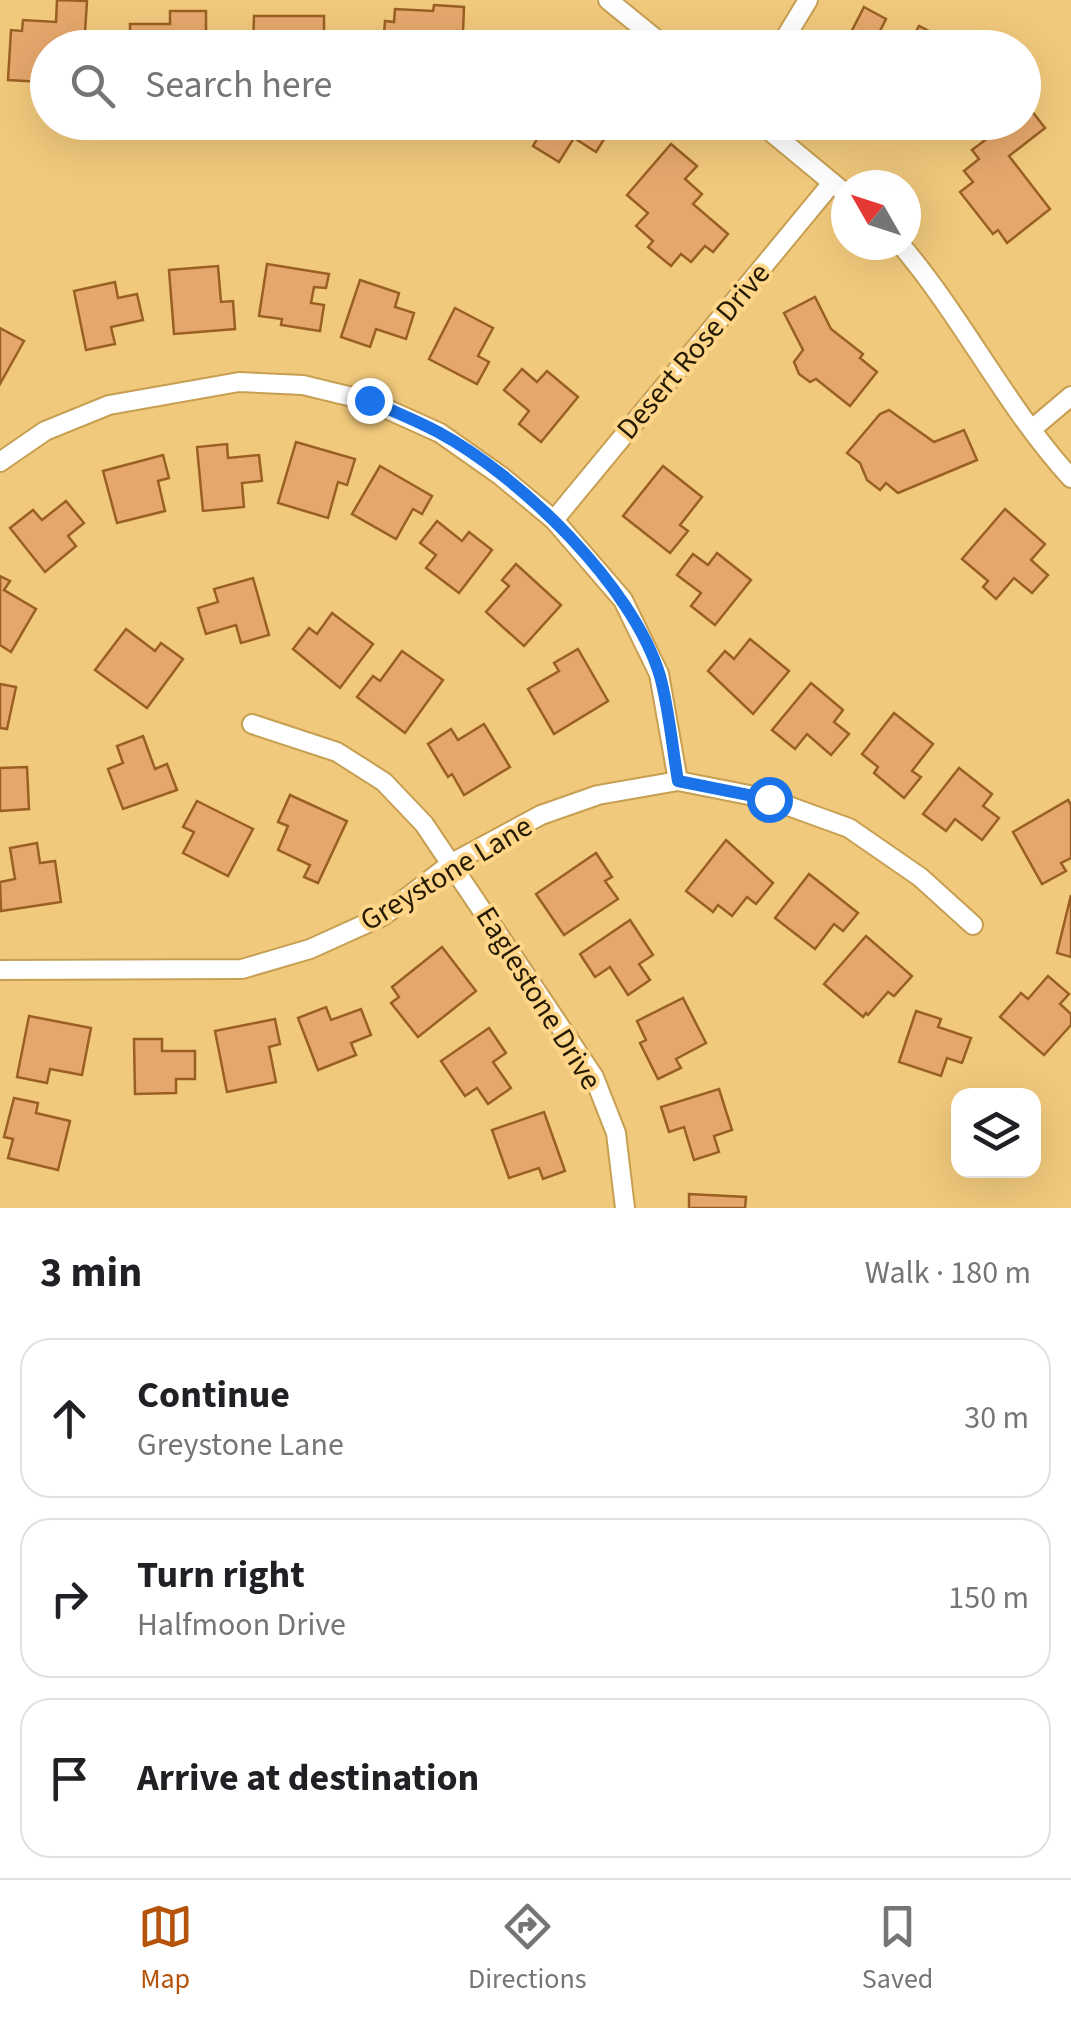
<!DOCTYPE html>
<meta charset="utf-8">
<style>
body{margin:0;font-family:"Source Sans 3",sans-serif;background:#f2f2f2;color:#202124}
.controls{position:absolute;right:30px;bottom:30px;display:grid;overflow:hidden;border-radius:20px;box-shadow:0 10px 40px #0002}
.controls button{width:90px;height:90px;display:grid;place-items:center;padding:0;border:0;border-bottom:2px solid #e0e0e0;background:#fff;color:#202124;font:50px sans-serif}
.compass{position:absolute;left:831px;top:170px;width:90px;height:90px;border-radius:50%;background:#fff;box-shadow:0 10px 40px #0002;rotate:309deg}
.stop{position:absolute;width:30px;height:30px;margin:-22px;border:8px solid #1a73e8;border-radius:50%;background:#fff}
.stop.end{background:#1a73e8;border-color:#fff;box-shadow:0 2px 10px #0008}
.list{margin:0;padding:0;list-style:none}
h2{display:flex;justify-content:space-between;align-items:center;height:130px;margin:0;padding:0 40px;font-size:42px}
h2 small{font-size:32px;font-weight:400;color:#757577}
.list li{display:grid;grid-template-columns:65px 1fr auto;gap:30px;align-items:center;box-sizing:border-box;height:160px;margin:0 20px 20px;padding:0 20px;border:2px solid #e0e0e0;border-radius:30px}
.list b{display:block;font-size:38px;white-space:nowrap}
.list p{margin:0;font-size:32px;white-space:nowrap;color:#757577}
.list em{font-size:32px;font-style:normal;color:#757577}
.icon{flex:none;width:55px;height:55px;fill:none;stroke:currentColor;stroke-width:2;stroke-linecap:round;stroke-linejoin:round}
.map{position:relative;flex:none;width:1071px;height:1208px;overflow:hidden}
.search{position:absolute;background:#fff;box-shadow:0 10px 40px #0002;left:30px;right:30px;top:30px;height:110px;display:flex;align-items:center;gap:25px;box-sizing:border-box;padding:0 35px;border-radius:55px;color:#757577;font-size:38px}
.sheet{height:670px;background:#fff}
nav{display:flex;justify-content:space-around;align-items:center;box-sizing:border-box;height:140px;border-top:2px solid #e0e0e0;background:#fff;font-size:28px;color:#757577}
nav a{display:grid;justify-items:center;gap:5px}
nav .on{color:#b45309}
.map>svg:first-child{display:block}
.building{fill:#e6a76c;stroke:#9a6023;stroke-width:2.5}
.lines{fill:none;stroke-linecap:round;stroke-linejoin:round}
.street-casing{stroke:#c69f52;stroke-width:22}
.street{stroke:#fff;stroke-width:18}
.route{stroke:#1a73e8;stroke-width:12}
.labels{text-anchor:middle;stroke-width:8;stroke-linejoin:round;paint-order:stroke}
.street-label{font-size:30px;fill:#251a02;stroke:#ffd689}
</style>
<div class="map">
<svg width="1071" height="1208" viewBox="0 0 1071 1208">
<rect width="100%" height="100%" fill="#f1c97c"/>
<!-- building -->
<g class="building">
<polygon points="57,0 87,1 84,48 48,48 48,73 44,73 43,82 8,80 11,30 22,31 23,20 56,22"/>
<polygon points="434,5 464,7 463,32 470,32 469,48 383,48 385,21 394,22 395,9 433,11"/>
<polygon points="864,7 886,19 880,31 908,46 919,26 954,44 952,48 843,48"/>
<polygon points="170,11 206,11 206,48 130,48 130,24 170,24"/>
<polygon points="254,16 324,16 324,48 253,48"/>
<polygon points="1025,102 1045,128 1009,156 1050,209 1007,243 998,230 993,234 960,192 973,182 964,171 979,159 972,150 993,134 989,130 999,122 1024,122"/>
<polygon points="502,122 609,122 613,125 596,152 574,138 559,162 533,146 541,132 533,127 526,138"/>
<polygon points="671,144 697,166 685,179 702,194 693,204 728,234 713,252 705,246 691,262 681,254 671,266 648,247 653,241 636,226 648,213 627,195"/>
<polygon points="267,264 329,274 326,288 314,287 311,303 324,305 320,331 281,325 282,319 259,316"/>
<polygon points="218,266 221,302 233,301 235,329 174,334 169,270"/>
<polygon points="360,280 399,293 395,307 414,313 406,339 376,329 370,347 341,337"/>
<polygon points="115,282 118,298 137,294 143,320 111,327 115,344 86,350 74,291"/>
<polygon points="815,297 831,329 863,354 860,358 877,372 850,406 816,379 810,382 799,374 794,362 803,350 784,313"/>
<polygon points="455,308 493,328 478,356 489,362 477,384 429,359"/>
<polygon points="0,328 24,341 0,384"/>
<polygon points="522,369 537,382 547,371 578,397 541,442 519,424 529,411 504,390"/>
<polygon points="889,410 934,442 964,430 977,460 898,493 886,483 880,490 867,480 860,463 847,453 880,414"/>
<polygon points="296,442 355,459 347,485 338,482 328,518 278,503"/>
<polygon points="227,444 228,458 259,455 262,481 242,483 244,507 203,511 197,447"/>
<polygon points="163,455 169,478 158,481 165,511 117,523 103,471"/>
<polygon points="380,466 432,496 422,514 413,509 396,539 352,514"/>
<polygon points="663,466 702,497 680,525 688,531 670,553 623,516"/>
<polygon points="66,501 84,523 68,536 76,546 45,572 10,528 33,510 42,520"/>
<polygon points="1005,509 1045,544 1031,560 1048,575 1032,593 1014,578 996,599 983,587 988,581 962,559"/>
<polygon points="437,521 462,541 469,532 492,550 459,593 426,568 436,555 420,543"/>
<polygon points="717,553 751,580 715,625 691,606 701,593 677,575 693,554 708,565"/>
<polygon points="516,564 561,605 524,646 486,612 509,586 502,580"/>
<polygon points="0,576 10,581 4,590 36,609 11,652 0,645"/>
<polygon points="253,578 269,635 241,643 236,625 206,634 198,608 218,602 214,589"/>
<polygon points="332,613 373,644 340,688 293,649 309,628 317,634"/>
<polygon points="126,629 155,651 161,643 183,659 147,708 95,670"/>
<polygon points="750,639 789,671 753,714 708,671 725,651 734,659"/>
<polygon points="578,649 608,701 554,734 528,689 559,671 554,663"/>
<polygon points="402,651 443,680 405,733 357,697 373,676 380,681"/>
<polygon points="811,683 843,710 834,722 849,734 831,755 807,734 795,749 772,730"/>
<polygon points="0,684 16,687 7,729 0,728"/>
<polygon points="894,713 933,744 912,771 921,777 904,798 874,773 878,767 862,754"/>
<polygon points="484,724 510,767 464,795 452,774 448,777 428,744 451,729 458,740"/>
<polygon points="143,736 155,769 167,764 177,790 123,809 108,769 123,763 117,746"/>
<polygon points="27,767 29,809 0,811 0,768"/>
<polygon points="959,768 992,794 983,806 999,818 982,840 955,819 946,831 923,814"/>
<polygon points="290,795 347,821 318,883 304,877 310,865 278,850 288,826 278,822"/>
<polygon points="1068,800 1071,805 1071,858 1061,863 1066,871 1042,884 1013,832"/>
<polygon points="197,801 253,829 228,876 183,853 194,832 183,827"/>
<polygon points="726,840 773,883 756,904 747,897 732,916 718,905 713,912 686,891"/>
<polygon points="37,843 40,863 55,861 61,902 1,911 0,882 15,879 10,848"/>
<polygon points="596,853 612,877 605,881 618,899 564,935 536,894"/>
<polygon points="809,874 858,913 843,931 834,924 815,949 775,918"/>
<polygon points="1071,895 1071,957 1057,953"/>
<polygon points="630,920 653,955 639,964 650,980 628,995 610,967 595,977 580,954"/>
<polygon points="866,936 912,976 894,996 888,992 868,1015 866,1013 863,1017 824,984"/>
<polygon points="442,947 476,991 418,1037 391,1003 399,997 392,987"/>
<polygon points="1048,976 1069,994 1060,1004 1071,1014 1071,1025 1044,1055 1000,1017 1021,993 1028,999"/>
<polygon points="683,998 706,1043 676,1059 681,1068 658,1079 640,1043 646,1040 637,1021"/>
<polygon points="326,1007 331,1020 361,1009 371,1035 351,1043 356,1055 318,1070 298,1018"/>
<polygon points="916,1011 941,1019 938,1027 971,1038 962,1063 947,1058 941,1076 899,1062"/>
<polygon points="29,1016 91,1028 82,1075 50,1069 47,1083 17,1077"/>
<polygon points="275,1019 280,1044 269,1047 276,1082 227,1092 215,1031"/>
<polygon points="489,1028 506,1053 493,1062 511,1088 488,1104 477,1088 465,1096 441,1061"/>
<polygon points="134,1039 162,1039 162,1051 195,1051 195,1079 176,1079 176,1093 135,1094"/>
<polygon points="719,1089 732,1130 714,1136 719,1152 694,1160 684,1127 669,1132 661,1107"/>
<polygon points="14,1098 38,1103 36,1113 70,1121 58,1170 8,1158 13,1139 4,1137"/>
<polygon points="544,1112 565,1171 543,1179 539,1168 509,1178 492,1130"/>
<polygon points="689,1194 746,1197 745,1208 689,1208"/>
</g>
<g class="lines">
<defs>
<g id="street">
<polyline points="608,0 667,48"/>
<polyline points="779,48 808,0"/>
<polyline points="759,122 846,194"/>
<path d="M 901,245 C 963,318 1006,407 1071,478"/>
<polyline points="1032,429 1071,396"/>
<polyline points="0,462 45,431 109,405 239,382 303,385 369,401 440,433 501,476 554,520 623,600 659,674 678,781"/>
<polyline points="554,520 832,183"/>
<polyline points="252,724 337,752 384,782 424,824 594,1077 616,1133 625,1208"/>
<polyline points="0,970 242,969 310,949 383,916 452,863 541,815 598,795 678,781 769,799 849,828 920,877 973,925"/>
</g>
</defs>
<!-- street casing -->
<use href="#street" class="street-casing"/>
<!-- street -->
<use href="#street" class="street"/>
</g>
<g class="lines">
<!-- route -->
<path class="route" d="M 369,400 C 392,411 416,420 438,432 C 520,476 633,586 660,676 C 669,709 672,746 678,781 L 769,799"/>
</g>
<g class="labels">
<!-- street labels -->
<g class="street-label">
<text transform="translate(693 351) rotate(-50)" y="10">Desert Rose Drive</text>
<text transform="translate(446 873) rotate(-31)" y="10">Greystone Lane</text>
<text transform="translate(539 998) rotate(58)" y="10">Eaglestone Drive</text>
</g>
</g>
</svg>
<div class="controls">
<button><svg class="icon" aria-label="layers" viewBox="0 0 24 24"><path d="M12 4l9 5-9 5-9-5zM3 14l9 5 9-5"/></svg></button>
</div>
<svg class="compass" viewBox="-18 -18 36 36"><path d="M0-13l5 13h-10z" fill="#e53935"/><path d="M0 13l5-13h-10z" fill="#757577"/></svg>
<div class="stop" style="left:769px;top:799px"></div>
<div class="stop end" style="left:369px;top:400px"></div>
<div class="search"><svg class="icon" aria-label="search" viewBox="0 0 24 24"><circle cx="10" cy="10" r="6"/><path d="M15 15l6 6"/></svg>Search here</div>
</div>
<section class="sheet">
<h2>3 min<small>Walk · 180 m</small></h2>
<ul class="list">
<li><svg class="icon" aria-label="ahead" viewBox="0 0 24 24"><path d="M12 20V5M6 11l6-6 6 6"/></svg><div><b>Continue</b><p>Greystone Lane</p></div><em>30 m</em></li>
<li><svg class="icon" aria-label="right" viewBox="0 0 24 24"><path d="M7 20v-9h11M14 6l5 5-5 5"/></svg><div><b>Turn right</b><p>Halfmoon Drive</p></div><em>150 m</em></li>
<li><svg class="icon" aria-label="arrive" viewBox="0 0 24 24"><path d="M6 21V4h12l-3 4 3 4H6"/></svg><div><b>Arrive at destination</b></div></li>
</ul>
</section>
<nav>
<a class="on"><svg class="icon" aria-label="map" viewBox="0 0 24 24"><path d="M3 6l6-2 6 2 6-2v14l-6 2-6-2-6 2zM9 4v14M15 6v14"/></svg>Map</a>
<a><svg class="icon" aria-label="directions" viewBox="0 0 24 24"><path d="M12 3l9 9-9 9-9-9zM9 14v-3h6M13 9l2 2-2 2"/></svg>Directions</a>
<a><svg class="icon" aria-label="saved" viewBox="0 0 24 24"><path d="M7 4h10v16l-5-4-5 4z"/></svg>Saved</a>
</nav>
